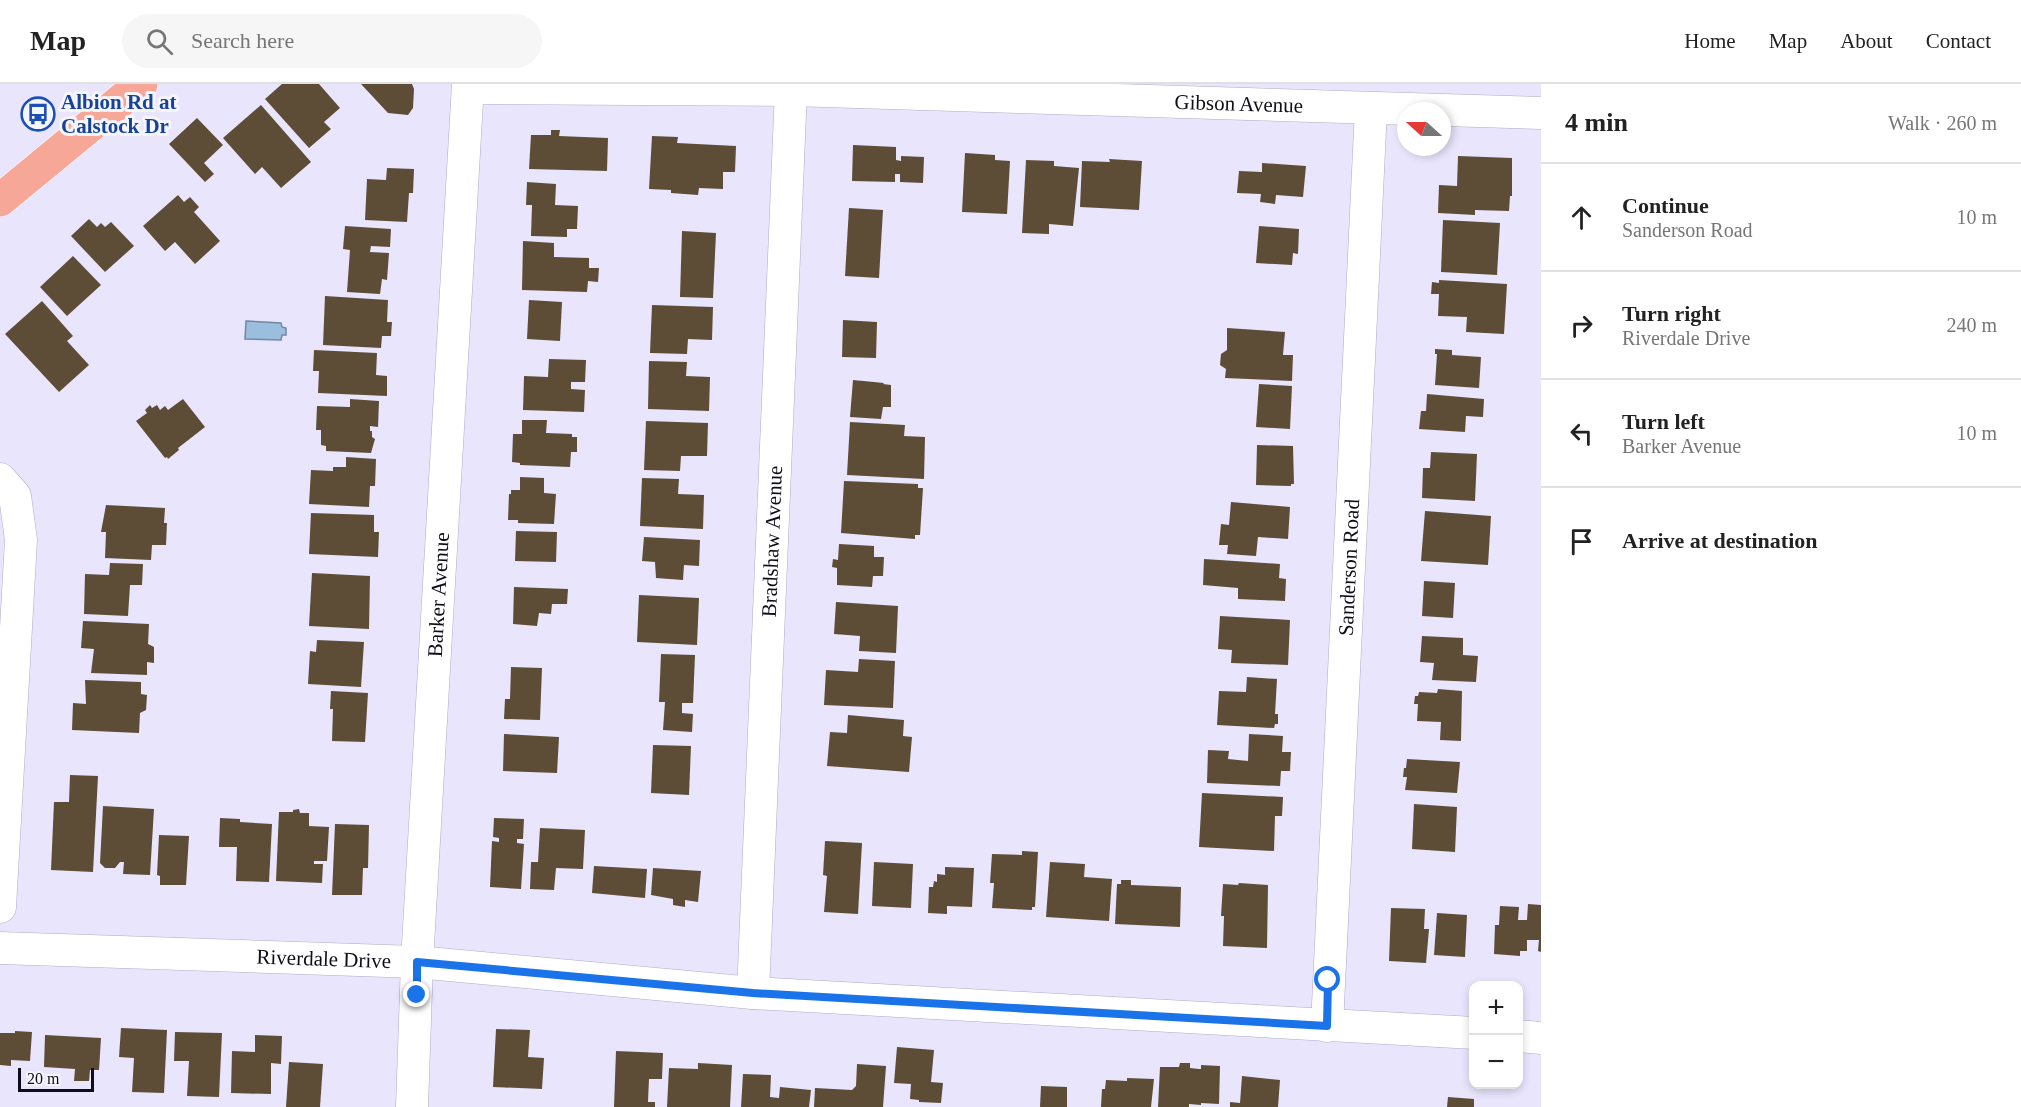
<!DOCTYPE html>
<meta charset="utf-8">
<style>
body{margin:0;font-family:Georgia,serif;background:#f6f6f6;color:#222}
.controls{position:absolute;right:18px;bottom:18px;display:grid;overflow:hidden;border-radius:12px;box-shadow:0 3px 9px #0003}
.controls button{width:54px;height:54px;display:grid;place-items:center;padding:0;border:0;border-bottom:2px solid #e0e0e0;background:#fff;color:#222;font:30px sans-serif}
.compass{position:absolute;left:1397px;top:18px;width:54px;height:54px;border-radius:50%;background:#fff;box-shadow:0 3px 9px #0003;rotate:291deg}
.scale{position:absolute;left:18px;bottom:15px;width:76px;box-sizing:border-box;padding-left:6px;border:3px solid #0f0d17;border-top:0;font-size:16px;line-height:21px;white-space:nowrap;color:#0f0d17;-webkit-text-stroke:4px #f6f5fb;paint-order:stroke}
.stop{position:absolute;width:18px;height:18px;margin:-14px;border:4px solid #1a73e8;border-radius:50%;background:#fff}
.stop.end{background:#1a73e8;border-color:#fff;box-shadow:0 2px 6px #0008}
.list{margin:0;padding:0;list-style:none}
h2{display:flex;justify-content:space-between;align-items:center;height:78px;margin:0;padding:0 24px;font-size:26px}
h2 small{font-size:20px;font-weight:400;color:#767676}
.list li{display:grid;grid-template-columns:39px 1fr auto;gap:18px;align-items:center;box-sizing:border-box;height:108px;padding:0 24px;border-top:2px solid #e0e0e0}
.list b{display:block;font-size:22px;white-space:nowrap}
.list p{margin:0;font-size:20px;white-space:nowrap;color:#767676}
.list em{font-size:20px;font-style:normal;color:#767676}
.icon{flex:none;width:33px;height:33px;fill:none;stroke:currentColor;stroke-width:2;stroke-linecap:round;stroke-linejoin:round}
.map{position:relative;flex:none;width:1541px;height:1023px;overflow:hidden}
header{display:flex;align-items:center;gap:36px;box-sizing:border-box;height:84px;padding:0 30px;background:#fff;border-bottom:2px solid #e0e0e0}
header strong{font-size:28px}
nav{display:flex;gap:33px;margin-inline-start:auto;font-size:21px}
.search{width:420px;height:54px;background:#f6f6f6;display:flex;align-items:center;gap:15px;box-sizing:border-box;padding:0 21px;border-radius:33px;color:#767676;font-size:22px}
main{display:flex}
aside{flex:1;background:#fff}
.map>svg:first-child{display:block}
.water{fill:#9bbdde;stroke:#7188a2;stroke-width:1.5}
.building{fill:#5d4d36}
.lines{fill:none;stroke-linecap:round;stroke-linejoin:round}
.minor-casing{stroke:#b0abc8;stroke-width:33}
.major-casing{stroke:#fff;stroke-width:34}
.minor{stroke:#fff;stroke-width:32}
.major{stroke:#f7a797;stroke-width:33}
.route{stroke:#1a73e8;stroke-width:8}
.labels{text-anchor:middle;stroke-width:6;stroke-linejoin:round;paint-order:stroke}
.transit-label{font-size:21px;font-weight:bold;fill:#164399;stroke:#f6f5fb;text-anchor:start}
.street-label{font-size:21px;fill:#0f0d17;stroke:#f6f5fb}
</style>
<header>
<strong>Map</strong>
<div class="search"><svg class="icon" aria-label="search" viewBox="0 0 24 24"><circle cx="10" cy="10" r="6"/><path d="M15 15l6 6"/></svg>Search here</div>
<nav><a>Home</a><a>Map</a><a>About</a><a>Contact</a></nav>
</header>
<main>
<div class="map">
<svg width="1541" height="1023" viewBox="0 0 1541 1023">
<rect width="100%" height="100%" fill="#e9e5fd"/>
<!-- water -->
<polygon class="water" points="246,237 281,239 282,243 286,244 286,251 282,251 281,256 245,255"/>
<!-- building -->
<g class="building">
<polygon points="282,0 319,0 340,24 324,38 331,45 309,64 265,15"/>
<polygon points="361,0 412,0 414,5 413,24 408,31 388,29"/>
<polygon points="261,21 311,78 281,104 262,83 255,90 223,54"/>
<polygon points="197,34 223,61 204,79 214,90 205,98 169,60"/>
<polygon points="551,46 560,46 559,52 608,54 607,87 529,85 531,51 551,51"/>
<polygon points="652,52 678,53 677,59 736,62 735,88 723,88 723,105 699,104 698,111 671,109 671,106 649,105"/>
<polygon points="853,61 896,63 896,76 901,77 901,72 924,73 923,99 900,98 900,90 895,90 895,98 852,97"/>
<polygon points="965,69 995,71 995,76 1010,77 1007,130 962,128"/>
<polygon points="1458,72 1512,74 1512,112 1510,112 1509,127 1475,126 1475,131 1438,129 1439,101 1457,102"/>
<polygon points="1109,75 1142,77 1139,126 1080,123 1082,77 1110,78"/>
<polygon points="1026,76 1054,77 1054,82 1079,84 1073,142 1049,140 1049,150 1022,149"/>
<polygon points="1262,79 1306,82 1303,113 1276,111 1275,120 1260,118 1261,110 1237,109 1239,87 1262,88"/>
<polygon points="387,84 414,85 413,109 409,109 407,138 365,136 367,95 386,96"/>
<polygon points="527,98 556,100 555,121 578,122 577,145 567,145 567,153 531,152 532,121 526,121"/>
<polygon points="178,111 184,118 190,113 199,123 194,128 220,157 195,180 175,158 165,167 143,142"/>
<polygon points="849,124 883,126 879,194 845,192"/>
<polygon points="89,135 97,143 101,139 105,143 111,138 134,162 105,188 71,152"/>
<polygon points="1443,136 1500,139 1497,191 1441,188"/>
<polygon points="345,142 391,145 390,163 371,162 370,168 389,169 387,196 382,195 380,210 347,208 350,166 343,165"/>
<polygon points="1259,142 1299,145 1298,170 1293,169 1292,181 1256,179"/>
<polygon points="682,147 716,149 713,214 680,213"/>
<polygon points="523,157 554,159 554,173 589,174 589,184 599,184 598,198 588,197 587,208 522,206"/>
<polygon points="73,172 101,201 67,232 40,203"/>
<polygon points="1439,196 1507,200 1504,250 1466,248 1467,233 1438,232 1439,210 1431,210 1432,198 1439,199"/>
<polygon points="325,212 388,216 387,238 392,238 391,252 382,252 381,264 323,261"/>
<polygon points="529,216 562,218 560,257 527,255"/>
<polygon points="42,217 73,252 67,257 89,281 59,308 5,250"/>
<polygon points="652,221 713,223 712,256 688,255 687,270 650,269"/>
<polygon points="843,236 877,238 876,274 842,273"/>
<polygon points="1227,244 1285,248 1283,271 1293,271 1292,297 1225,294 1226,285 1220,281 1221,270 1227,266"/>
<polygon points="1435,265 1452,266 1452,271 1481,273 1479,304 1435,301 1437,270 1435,270"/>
<polygon points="314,266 377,269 376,291 387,292 387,312 318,309 319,287 313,287"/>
<polygon points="549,275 586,276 585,298 571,298 571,305 585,306 584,328 523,326 524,292 548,293"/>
<polygon points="649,277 687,278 686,292 710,293 709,327 648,325"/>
<polygon points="853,296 884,299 883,300 891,301 891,323 883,323 881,335 850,333"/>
<polygon points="1259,300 1292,302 1290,345 1256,343"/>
<polygon points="1427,310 1484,315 1483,333 1466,332 1465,348 1419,345 1421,327 1426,327"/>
<polygon points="183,315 205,343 178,364 179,366 168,375 167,373 165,374 136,337 147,329 145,326 150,321 152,324 157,321 160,326 165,322 168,326"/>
<polygon points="350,315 379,317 378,343 370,342 370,347 372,347 372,353 375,355 371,369 326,367 326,362 321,361 321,346 316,346 317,322 350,323"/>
<polygon points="522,336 547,336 546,349 572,350 572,353 577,353 577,368 571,368 570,383 520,381 520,379 512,378 513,350 522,350"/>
<polygon points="646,337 708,339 707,372 681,372 680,387 644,386"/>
<polygon points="850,338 905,341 904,352 925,353 924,395 847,391"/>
<polygon points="1257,361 1293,362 1294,400 1291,400 1291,402 1256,401"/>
<polygon points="1431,368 1477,370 1475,417 1422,414 1423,384 1430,384"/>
<polygon points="346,373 376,375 375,402 370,402 369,423 309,420 311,386 333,387 333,383 346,383"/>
<polygon points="520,393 544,394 544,409 556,410 554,440 518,439 518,436 508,436 509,410 511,410 511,406 520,406"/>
<polygon points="642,394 679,395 678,410 704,411 703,445 640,442"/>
<polygon points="844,397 918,400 918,404 923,404 920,451 915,451 915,455 841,449"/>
<polygon points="1231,418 1290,423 1288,455 1258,453 1256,472 1227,470 1228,461 1219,461 1221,440 1229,441"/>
<polygon points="106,421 165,424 164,439 167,439 166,461 152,461 151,476 105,474 106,448 101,448"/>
<polygon points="1425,427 1491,432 1488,481 1421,477"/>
<polygon points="311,429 374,431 374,448 379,448 378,473 309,470"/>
<polygon points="516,447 557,448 556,478 515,477"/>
<polygon points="644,453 700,456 699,482 684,481 683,496 656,494 655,478 642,477"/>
<polygon points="839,460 874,462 874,473 884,473 883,492 873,492 872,503 837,501 837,484 832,483 833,475 838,476"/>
<polygon points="1204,475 1280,480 1279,494 1286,495 1285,517 1238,515 1238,504 1203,501"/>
<polygon points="110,479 143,480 142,501 130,501 128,532 84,530 85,490 109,491"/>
<polygon points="312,489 370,492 369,545 309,542"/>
<polygon points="1424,497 1455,499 1453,534 1422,532"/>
<polygon points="514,503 568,505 567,520 552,520 551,530 539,529 537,542 513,540"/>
<polygon points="639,511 699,514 697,561 637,558"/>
<polygon points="836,518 898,522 896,569 859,567 860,552 834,550"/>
<polygon points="1220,532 1290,536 1288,581 1231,579 1232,566 1218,565"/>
<polygon points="83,537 149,540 148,560 154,563 154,579 147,578 147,591 91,589 94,565 81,564"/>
<polygon points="1422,552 1463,554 1463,571 1478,572 1476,598 1432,596 1434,579 1420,578"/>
<polygon points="317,556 364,558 361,603 308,600 310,567 316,568"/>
<polygon points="661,570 695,571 693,619 682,619 682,629 693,630 692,648 663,646 665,618 659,618"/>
<polygon points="859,575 895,577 893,624 824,621 826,586 858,588"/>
<polygon points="511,583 542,584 540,636 504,635 505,615 510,615"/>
<polygon points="1247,593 1277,595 1275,630 1278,630 1278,640 1275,640 1274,644 1217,641 1219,607 1246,608"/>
<polygon points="85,596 141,598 141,610 147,611 146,626 140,629 139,649 72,646 73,619 86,620"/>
<polygon points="1438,605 1462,607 1461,657 1440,656 1441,638 1417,637 1418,620 1414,620 1415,612 1418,612 1419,608 1437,609"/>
<polygon points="331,607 368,609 365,658 332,657 333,625 330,625"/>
<polygon points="848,631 904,636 903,652 912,653 909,688 827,682 830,648 847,649"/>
<polygon points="504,650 559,653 557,689 503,687"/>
<polygon points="1249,650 1283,652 1282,668 1291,668 1290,687 1281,687 1280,702 1207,699 1208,666 1229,667 1228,675 1248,677"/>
<polygon points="653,661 691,662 689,711 651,709"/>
<polygon points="1407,675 1460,678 1457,709 1405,706 1407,693 1403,693 1404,684 1406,684"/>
<polygon points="70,691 98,692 93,788 51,786 54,718 69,718"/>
<polygon points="1202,709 1283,713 1282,732 1275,732 1274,767 1199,763"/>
<polygon points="1414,720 1457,723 1455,768 1412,765"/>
<polygon points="103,722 154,725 150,791 123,790 124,778 120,778 115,784 105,784 100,779"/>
<polygon points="299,725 300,729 309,729 309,742 329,743 327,777 314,777 314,780 323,780 322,799 276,797 279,728 293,728 293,726"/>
<polygon points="220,734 240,735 240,738 272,740 269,798 236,797 237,763 219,763"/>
<polygon points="494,734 524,735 523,755 517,755 517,759 524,760 521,805 490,803 492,757 499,758 499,754 493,753"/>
<polygon points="335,740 369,741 368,784 363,784 362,811 332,811"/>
<polygon points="540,744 585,746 583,785 556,784 554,806 530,805 531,778 538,778"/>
<polygon points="159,751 189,752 186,801 160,801 160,792 157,791"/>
<polygon points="825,757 862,759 858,830 824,828 827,792 823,791"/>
<polygon points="1022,767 1038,768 1035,823 1032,823 1032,826 992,824 994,799 990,799 992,770 1022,771"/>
<polygon points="874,778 913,780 911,824 872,822"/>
<polygon points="1050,778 1085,780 1084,793 1112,795 1109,837 1046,833"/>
<polygon points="594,782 647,785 645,814 592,809"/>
<polygon points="945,783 974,784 972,823 947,822 947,830 928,829 929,803 933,803 934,797 937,798 937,790 945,791"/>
<polygon points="653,784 701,787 698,818 685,816 685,823 673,821 673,815 651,811"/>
<polygon points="1121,796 1131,796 1131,801 1181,803 1180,843 1115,840 1117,800 1121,800"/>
<polygon points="1239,799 1268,801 1267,864 1223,862 1224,832 1221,832 1223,800 1238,801"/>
<polygon points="1528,820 1541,821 1541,868 1538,867 1539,856 1527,856 1527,867 1520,867 1520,872 1494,870 1495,841 1499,841 1500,822 1519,823 1518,836 1527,836"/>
<polygon points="1391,824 1425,825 1424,845 1429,845 1426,879 1389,877"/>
<polygon points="1437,829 1467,831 1465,873 1434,871"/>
<polygon points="121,944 167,946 164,1009 132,1008 134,974 119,973"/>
<polygon points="496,945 530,946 528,973 544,974 542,1005 493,1003"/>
<polygon points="15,947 32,948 30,977 11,976 11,982 0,981 0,949 15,949"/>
<polygon points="175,948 222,949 219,1013 187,1012 189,977 174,977"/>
<polygon points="45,951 101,954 99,986 90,986 89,997 74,997 75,985 44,983"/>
<polygon points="255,951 282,952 281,980 271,979 271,1010 231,1009 232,967 255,968"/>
<polygon points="897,963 934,966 931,998 943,999 941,1019 919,1018 919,1016 910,1015 911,1000 894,999"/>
<polygon points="616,967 663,969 662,995 649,995 648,1018 655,1018 655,1023 614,1023"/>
<polygon points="289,978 323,980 320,1023 286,1023"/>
<polygon points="698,979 732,981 730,1023 667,1023 669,984 698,985"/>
<polygon points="1180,979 1190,979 1190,984 1199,985 1201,985 1201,981 1220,982 1219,1020 1201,1019 1201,1021 1189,1020 1189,1023 1158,1023 1160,983 1179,983"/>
<polygon points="857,980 886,982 883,1023 814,1023 815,1004 852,1006 856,1002"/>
<polygon points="743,990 771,991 770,1013 779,1014 780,1003 811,1006 809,1023 741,1023"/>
<polygon points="1242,992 1280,996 1278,1023 1230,1023 1230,1018 1240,1019"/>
<polygon points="1127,994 1154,995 1151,1023 1101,1023 1102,1005 1105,1005 1106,996 1127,997"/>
<polygon points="1041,1002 1067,1003 1067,1023 1040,1023"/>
<polygon points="1448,1013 1474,1015 1474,1023 1447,1023"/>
</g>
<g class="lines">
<defs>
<g id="minor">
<path id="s1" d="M 469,4 L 791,6 L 1541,29"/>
<polyline points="0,395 15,412 21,456 0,823"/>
<path id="s2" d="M 0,864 L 417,878 L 753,909 L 1474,949"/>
<path id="s3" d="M 753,909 L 791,6"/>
<path id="s4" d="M 1327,942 L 1371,25"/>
<polyline points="1518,952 1541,954"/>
<path id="s5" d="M 412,1023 L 417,878 L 468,0"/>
</g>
<polyline id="major" points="0,116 141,0"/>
</defs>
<!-- minor casing -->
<use href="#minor" class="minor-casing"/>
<!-- major casing -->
<use href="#major" class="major-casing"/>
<!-- minor -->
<use href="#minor" class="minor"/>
<!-- major -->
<use href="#major" class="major"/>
</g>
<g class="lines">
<!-- route -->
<polyline class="route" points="417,911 417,878 753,909 1327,942 1328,896"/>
</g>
<!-- icons -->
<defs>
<symbol id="bus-ring" viewBox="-11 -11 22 22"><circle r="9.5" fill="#f6f5fb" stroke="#1a4fb4" stroke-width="1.5"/><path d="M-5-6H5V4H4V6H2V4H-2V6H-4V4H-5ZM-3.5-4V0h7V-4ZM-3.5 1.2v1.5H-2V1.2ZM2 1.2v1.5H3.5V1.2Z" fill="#1a4fb4"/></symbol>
</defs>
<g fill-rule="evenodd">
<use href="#bus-ring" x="19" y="11" width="38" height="38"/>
</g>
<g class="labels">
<!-- transit labels -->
<g class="transit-label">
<text x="61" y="25">Albion Rd at<tspan x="61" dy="24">Calstock Dr</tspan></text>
</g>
<!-- street labels -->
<g class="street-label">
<text dy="7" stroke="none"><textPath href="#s1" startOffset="770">Gibson Avenue</textPath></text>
<text dy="7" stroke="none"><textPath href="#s3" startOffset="452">Bradshaw Avenue</textPath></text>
<text dy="7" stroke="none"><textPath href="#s4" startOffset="459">Sanderson Road</textPath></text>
<text dy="7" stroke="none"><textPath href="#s5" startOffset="513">Barker Avenue</textPath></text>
<text dy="7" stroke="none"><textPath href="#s2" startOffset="324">Riverdale Drive</textPath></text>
</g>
</g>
</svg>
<div class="controls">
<button>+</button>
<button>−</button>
</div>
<svg class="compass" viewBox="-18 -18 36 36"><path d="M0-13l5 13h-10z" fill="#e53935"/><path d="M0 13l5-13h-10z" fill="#767676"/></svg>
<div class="scale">20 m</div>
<div class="stop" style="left:1328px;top:896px"></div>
<div class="stop end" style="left:417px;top:911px"></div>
</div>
<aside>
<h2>4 min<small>Walk · 260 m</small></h2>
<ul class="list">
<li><svg class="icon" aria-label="ahead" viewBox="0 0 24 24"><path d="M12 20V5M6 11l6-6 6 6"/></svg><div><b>Continue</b><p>Sanderson Road</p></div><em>10 m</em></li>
<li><svg class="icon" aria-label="right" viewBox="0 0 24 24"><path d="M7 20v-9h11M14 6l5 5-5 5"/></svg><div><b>Turn right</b><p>Riverdale Drive</p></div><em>240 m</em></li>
<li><svg class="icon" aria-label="left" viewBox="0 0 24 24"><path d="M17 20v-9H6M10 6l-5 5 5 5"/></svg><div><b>Turn left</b><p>Barker Avenue</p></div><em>10 m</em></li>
<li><svg class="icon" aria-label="arrive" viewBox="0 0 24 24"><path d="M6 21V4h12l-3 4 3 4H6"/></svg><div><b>Arrive at destination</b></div></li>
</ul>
</aside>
</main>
